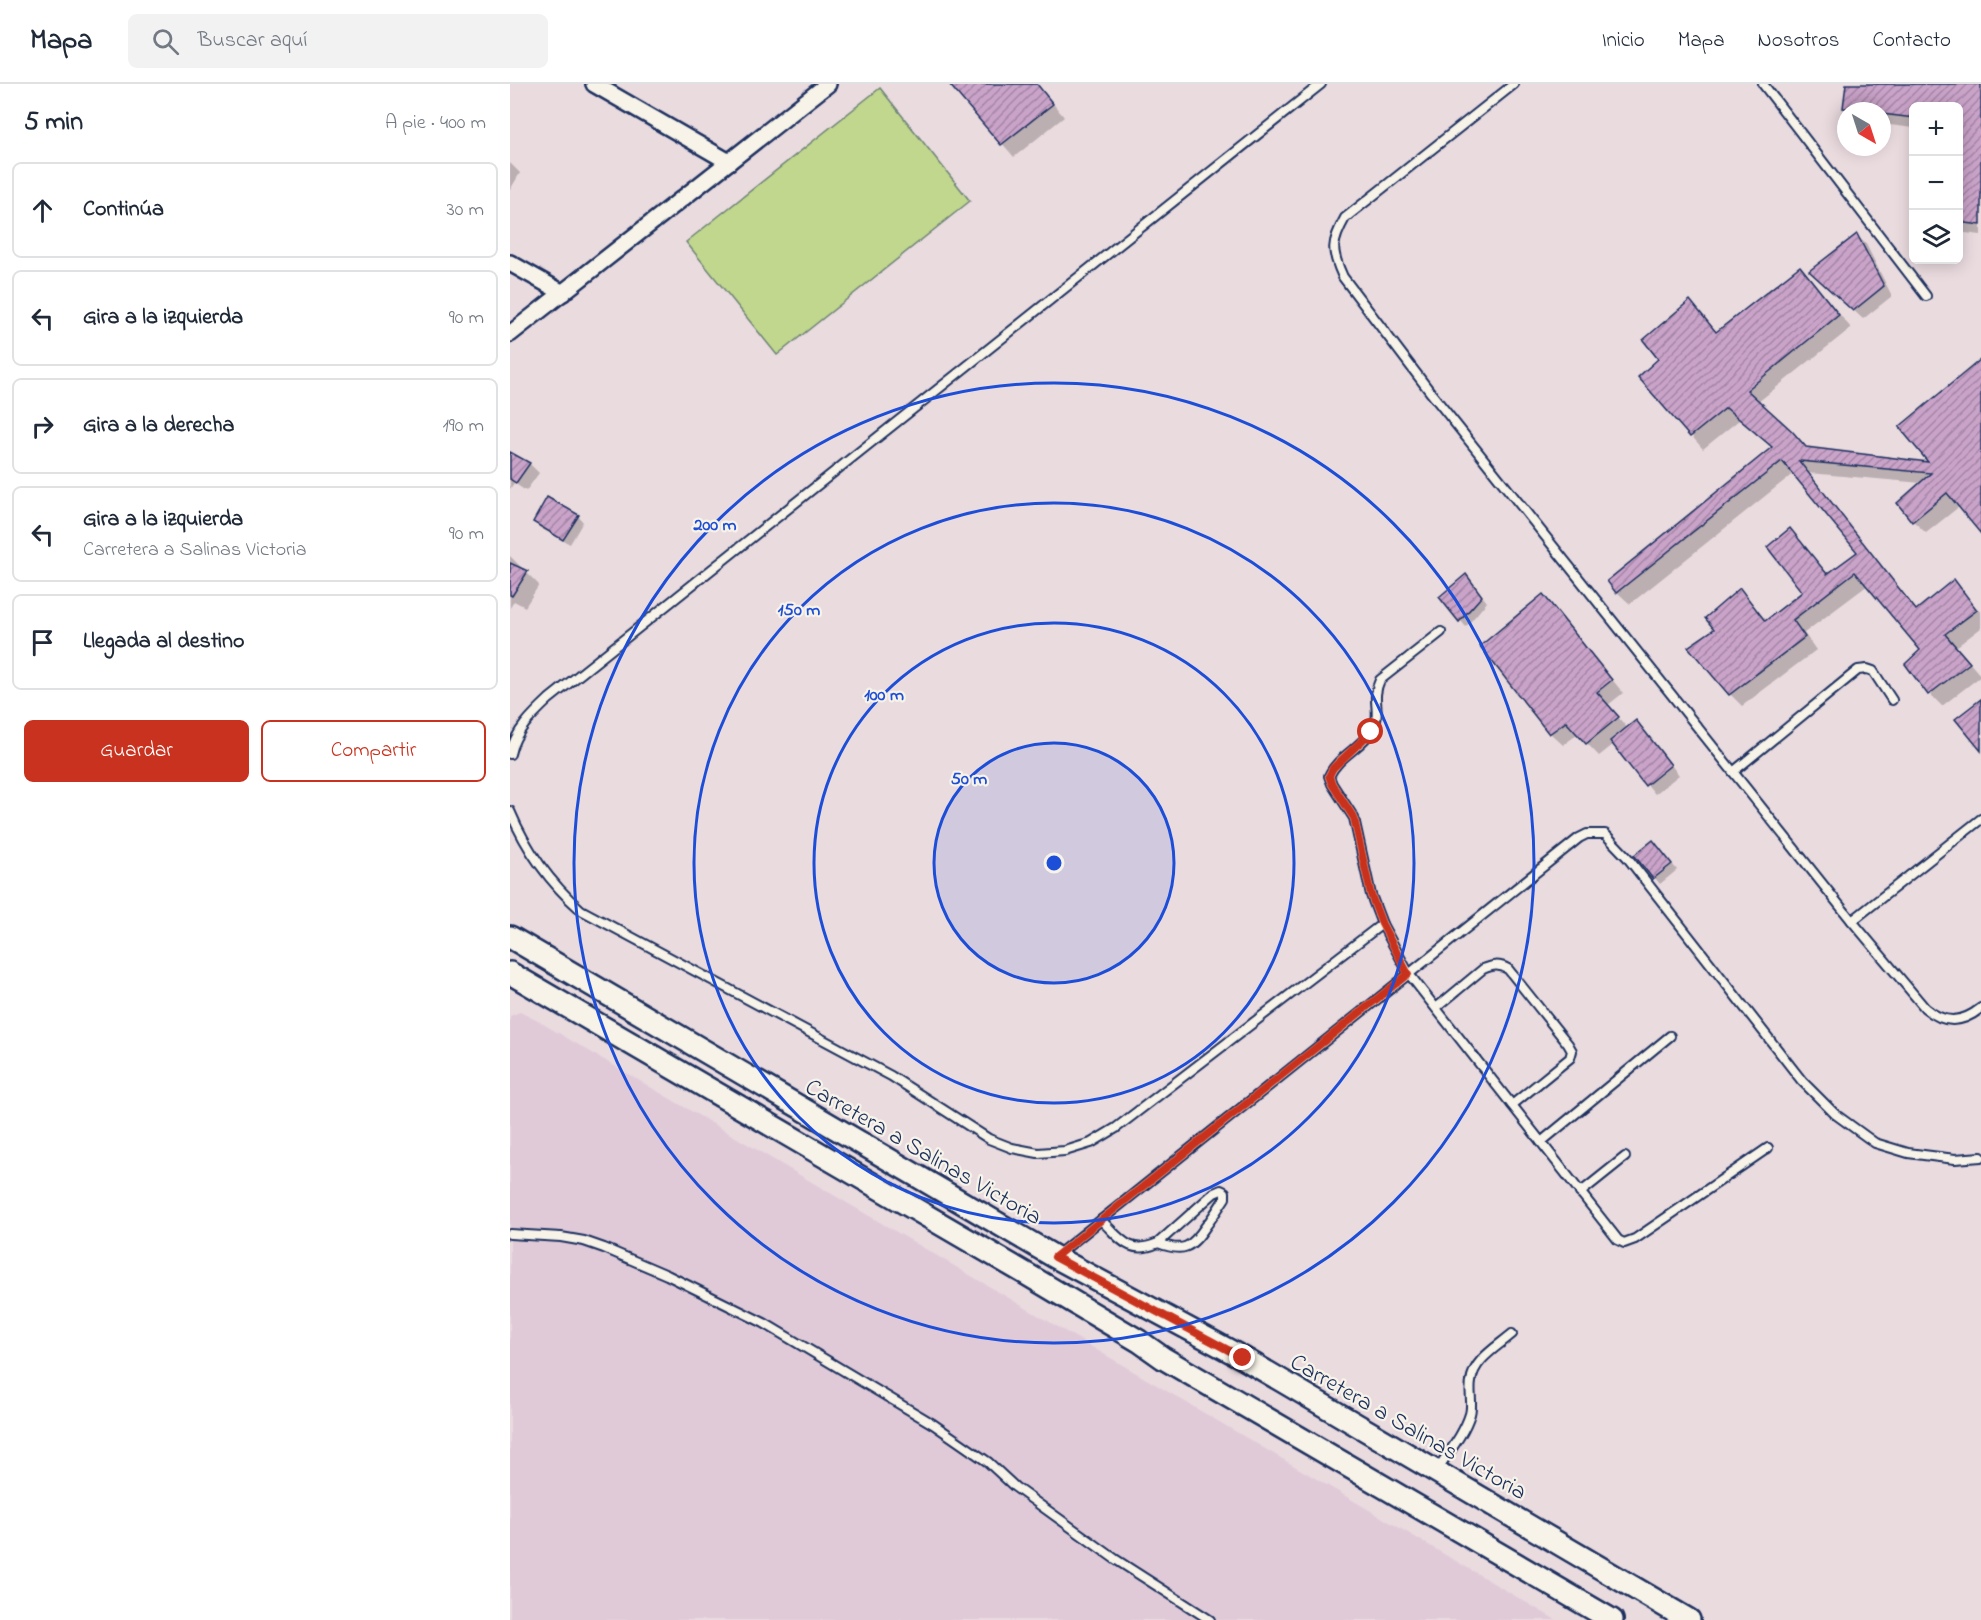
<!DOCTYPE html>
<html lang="es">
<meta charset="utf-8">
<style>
body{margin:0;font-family:"Indie Flower",sans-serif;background:#f2f2f3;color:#1f2937}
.controls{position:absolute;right:18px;top:18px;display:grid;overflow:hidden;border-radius:9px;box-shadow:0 3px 15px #0003}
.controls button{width:54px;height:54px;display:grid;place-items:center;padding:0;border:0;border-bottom:2px solid #e0e1e3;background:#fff;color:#1f2937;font:30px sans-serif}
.compass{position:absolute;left:1327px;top:18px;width:54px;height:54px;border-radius:50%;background:#fff;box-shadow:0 3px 15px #0003;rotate:141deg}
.stop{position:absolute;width:18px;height:18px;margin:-14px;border:4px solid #c8321e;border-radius:50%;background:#fff}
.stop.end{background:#c8321e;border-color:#fff;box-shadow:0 2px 6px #0008}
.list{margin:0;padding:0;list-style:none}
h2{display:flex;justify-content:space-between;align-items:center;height:78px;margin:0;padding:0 24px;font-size:26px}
h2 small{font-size:20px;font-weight:400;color:#747a83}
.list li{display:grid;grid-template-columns:39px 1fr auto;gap:18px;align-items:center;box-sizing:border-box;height:96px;margin:0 12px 12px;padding:0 12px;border:2px solid #e0e1e3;border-radius:9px}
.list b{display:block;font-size:22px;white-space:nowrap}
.list p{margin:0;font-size:20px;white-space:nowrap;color:#747a83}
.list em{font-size:20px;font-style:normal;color:#747a83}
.actions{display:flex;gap:12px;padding:18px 24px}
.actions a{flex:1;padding:14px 0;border:2px solid #c8321e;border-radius:9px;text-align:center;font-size:21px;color:#c8321e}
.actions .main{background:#c8321e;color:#fff}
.icon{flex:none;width:33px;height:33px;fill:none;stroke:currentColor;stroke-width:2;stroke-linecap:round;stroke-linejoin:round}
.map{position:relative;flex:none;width:1471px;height:1536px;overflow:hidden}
header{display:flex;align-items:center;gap:36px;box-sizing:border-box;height:84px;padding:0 30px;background:#fff;border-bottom:2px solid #e0e1e3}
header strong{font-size:28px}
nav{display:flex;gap:33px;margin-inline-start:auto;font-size:21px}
.search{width:420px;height:54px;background:#f2f2f3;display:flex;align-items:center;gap:15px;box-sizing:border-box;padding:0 21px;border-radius:9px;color:#747a83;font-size:22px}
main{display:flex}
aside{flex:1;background:#fff}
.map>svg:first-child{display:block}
.built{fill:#e0cad8}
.grass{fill:#c0d78d;stroke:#6e8376;stroke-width:1.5}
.shadow{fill:#0003}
.building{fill:url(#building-hatch);stroke:#1b2f5e;stroke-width:1.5}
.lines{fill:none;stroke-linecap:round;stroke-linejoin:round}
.lane-casing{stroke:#1b2f5e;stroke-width:12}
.street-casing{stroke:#1b2f5e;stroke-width:20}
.secondary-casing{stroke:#1b2f5e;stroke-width:26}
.lane{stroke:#f7f3e8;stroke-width:8}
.street{stroke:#f7f3e8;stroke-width:15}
.secondary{stroke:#f7f3e8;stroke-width:21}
.route{stroke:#c8321e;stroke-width:8}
.ring{fill:none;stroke:#1d4ed8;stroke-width:3}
.labels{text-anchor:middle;stroke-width:4.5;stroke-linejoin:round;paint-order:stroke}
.street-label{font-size:24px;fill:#1b2f5e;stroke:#f7f3e8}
.centre{fill:#1d4ed8;stroke:#f7f3e8;stroke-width:3}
.ring-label{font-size:18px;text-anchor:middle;font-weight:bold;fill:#1d4ed8;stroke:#f7f3e8;stroke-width:4.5;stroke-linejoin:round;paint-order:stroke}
</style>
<header>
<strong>Mapa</strong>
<div class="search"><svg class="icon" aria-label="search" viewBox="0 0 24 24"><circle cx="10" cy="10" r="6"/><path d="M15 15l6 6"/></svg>Buscar aquí</div>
<nav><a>Inicio</a><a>Mapa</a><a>Nosotros</a><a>Contacto</a></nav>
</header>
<main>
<aside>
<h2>5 min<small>A pie · 400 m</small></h2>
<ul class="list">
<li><svg class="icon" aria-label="ahead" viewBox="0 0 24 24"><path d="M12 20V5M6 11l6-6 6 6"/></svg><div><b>Continúa</b></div><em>30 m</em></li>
<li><svg class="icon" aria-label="left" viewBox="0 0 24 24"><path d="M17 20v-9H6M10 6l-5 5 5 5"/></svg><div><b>Gira a la izquierda</b></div><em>90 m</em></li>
<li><svg class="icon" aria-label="right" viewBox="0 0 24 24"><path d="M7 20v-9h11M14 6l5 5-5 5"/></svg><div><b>Gira a la derecha</b></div><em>190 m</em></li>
<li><svg class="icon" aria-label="left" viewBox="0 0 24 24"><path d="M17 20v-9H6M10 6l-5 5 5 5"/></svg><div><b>Gira a la izquierda</b><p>Carretera a Salinas Victoria</p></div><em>90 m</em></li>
<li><svg class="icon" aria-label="arrive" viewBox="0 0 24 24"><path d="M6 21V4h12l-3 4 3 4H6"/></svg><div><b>Llegada al destino</b></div></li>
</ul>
<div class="actions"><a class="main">Guardar</a><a>Compartir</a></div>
</aside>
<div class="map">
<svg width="1471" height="1536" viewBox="0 0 1471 1536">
<defs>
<pattern id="building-hatch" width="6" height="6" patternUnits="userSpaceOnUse" patternTransform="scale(1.5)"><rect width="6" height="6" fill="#caa3c9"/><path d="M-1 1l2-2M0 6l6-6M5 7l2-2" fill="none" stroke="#a385a6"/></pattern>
</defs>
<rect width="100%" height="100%" fill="#eadbdf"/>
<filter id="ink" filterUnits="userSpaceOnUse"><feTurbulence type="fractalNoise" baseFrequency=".0167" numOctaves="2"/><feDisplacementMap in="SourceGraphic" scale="12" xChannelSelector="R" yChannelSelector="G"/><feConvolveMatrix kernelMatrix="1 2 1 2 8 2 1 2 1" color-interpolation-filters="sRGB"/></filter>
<g filter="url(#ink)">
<!-- built -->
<polygon class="built" points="10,928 28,937 1046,1536 0,1536 0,932"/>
<!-- grass -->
<polygon class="grass" points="370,4 460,117 267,271 176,158"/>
<!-- shadow -->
<g class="shadow">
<polygon points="441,0 527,0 554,33 504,73"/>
<polygon points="1337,0 1471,0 1471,151 1448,148 1448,22 1404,22 1404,44 1372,40 1372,27 1338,27 1335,24"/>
<polygon points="0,79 10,89 0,106"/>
<polygon points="1347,152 1356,160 1382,212 1353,235 1310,196"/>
<polygon points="1290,184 1341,244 1248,318 1297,365 1422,380 1391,343 1471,277 1471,448 1450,422 1416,449 1403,437 1412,399 1299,389 1407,526 1444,497 1471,529 1471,544 1446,563 1471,592 1432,622 1420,610 1397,580 1412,566 1358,501 1294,549 1306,566 1232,622 1220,610 1206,546 1230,506 1257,537 1294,509 1280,446 1318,491 1349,468 1284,389 1120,520 1107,508 1263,364 1229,336 1193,365 1130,293 1150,275 1180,218 1207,249"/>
<polygon points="0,370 20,380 29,389 16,407 4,399 0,405"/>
<polygon points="68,432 73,438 60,460 30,444 24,438"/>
<polygon points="0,472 29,501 15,523 4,517 0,524"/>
<polygon points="961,498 977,518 956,543 931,513"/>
<polygon points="1033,512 1045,524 1113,609 1098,621 1118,645 1126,638 1169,691 1145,710 1104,660 1089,672 1068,650 1053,661 1040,649"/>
<polygon points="1149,763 1167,786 1150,800 1126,771"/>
</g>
<!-- building -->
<g class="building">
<polygon points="439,0 527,0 543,20 491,61"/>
<polygon points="1336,0 1471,0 1471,141 1448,138 1448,22 1404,22 1404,34 1372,30 1372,27 1333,24"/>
<polygon points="1347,150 1374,202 1343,227 1299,187"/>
<polygon points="1290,182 1329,231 1237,306 1282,347 1296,363 1418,378 1389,343 1471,275 1471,450 1437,409 1402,438 1387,419 1421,389 1289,377 1406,526 1444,495 1467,526 1435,550 1460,579 1418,611 1395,580 1410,566 1345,488 1283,536 1295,553 1219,611 1178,563 1204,545 1195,534 1230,504 1255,537 1292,508 1257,463 1280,444 1317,490 1347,468 1272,377 1106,509 1097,497 1262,363 1216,324 1180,353 1128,293 1148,275 1133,256 1180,216 1206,248"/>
<polygon points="0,368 20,379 6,399 0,395"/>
<polygon points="37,413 69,431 53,456 23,438"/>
<polygon points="0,479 18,487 2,512 0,511"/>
<polygon points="956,490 972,512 949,538 929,513"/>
<polygon points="1033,510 1102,596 1087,608 1109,633 1076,660 1056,638 1039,650 970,562"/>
<polygon points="1471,615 1471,667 1445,635"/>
<polygon points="1126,636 1161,681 1135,702 1100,657"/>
<polygon points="1143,756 1162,780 1143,795 1124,771"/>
</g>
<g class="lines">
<defs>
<g id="lane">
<path d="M 1004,0 L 835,134 C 821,159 821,167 833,193 L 921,309 L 1342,837 L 1415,924 C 1434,940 1451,940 1471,924"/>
<polyline points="1253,0 1416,212"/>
<path d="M 931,548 L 870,596 C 860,617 873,628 862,646 C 851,664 828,672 819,692 L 822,700 L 844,734 L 861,811 L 872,840 L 899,890 L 1031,1058"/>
<path d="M 0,670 C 5,647 22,631 39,615 L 811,0"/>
<polyline points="1223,688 1348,586 1357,585 1363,587 1382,616"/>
<path d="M 0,727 C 16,765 40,799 71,826 L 381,992 L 479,1055 L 502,1064 L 528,1069 L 555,1067 L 581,1059 L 606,1044 L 872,840"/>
<polyline points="1342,837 1471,735"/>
<path d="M 926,924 L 973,885 C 983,881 989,880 998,885 L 1058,960 L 1062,967 L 1060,974 L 1002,1021"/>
<polyline points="1160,952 1031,1058 1108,1156 1114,1159 1125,1155 1258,1064"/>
<polyline points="1070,1109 1115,1073"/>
<path d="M 591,1136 C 611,1155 619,1172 648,1159 L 704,1109 L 711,1106 L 715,1108 L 715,1114 C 709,1123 703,1133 696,1142 C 681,1164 674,1169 648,1159"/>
<polyline points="0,1150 51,1153 74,1157 94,1164 157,1191 254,1239 423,1340 478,1378 505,1403 605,1475 700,1536"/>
<polyline points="546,1172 1069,754 1077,750 1095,750 1117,773 1292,997 1325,1030 1365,1059 1398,1069 1445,1075 1471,1073"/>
<path d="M 927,1386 C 938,1369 954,1350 960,1330 C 963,1320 959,1308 961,1298 C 963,1276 987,1263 1002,1250"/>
</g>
<g id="street">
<polyline points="84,0 219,78"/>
<polyline points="0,179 53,209"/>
<polyline points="0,250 318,0"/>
</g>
<g id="secondary">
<polyline points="0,853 545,1173 733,1274 1179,1536"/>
<polyline points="0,889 513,1188 629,1257 653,1274 1102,1536"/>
</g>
</defs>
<!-- lane casing -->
<use href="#lane" class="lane-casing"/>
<!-- street casing -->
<use href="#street" class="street-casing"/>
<!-- secondary casing -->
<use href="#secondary" class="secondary-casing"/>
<!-- lane -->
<use href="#lane" class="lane"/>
<!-- street -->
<use href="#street" class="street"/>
<!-- secondary -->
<use href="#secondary" class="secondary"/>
</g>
</g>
<g class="lines" filter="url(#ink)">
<!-- route -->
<polyline class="route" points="733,1274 545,1173 898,890 872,840 861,811 844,734 822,700 819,692 823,684 861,648"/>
</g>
<!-- distance rings -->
<circle cx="544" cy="779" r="120" fill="#1d4ed8" fill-opacity=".12"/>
<g class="ring">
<circle cx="544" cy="779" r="120"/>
<circle cx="544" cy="779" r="240"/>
<circle cx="544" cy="779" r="360"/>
<circle cx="544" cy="779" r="480"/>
</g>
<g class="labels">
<!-- street labels -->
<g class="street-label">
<text transform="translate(414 1067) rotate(30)" y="8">Carretera a Salinas Victoria</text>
<text transform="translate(899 1342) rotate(30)" y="8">Carretera a Salinas Victoria</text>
</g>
</g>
<circle cx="544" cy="779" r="9" class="centre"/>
<g class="ring-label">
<text x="205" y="446">200 m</text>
<text x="289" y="531">150 m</text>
<text x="374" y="616">100 m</text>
<text x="459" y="700">50 m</text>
</g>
</svg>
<div class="controls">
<button>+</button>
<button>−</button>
<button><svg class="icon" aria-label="layers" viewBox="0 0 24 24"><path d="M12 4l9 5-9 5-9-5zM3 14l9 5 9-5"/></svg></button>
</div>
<svg class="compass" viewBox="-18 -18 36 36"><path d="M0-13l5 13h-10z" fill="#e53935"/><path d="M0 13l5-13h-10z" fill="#747a83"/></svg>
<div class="stop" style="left:861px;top:648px"></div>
<div class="stop end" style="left:733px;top:1274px"></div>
</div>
</main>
